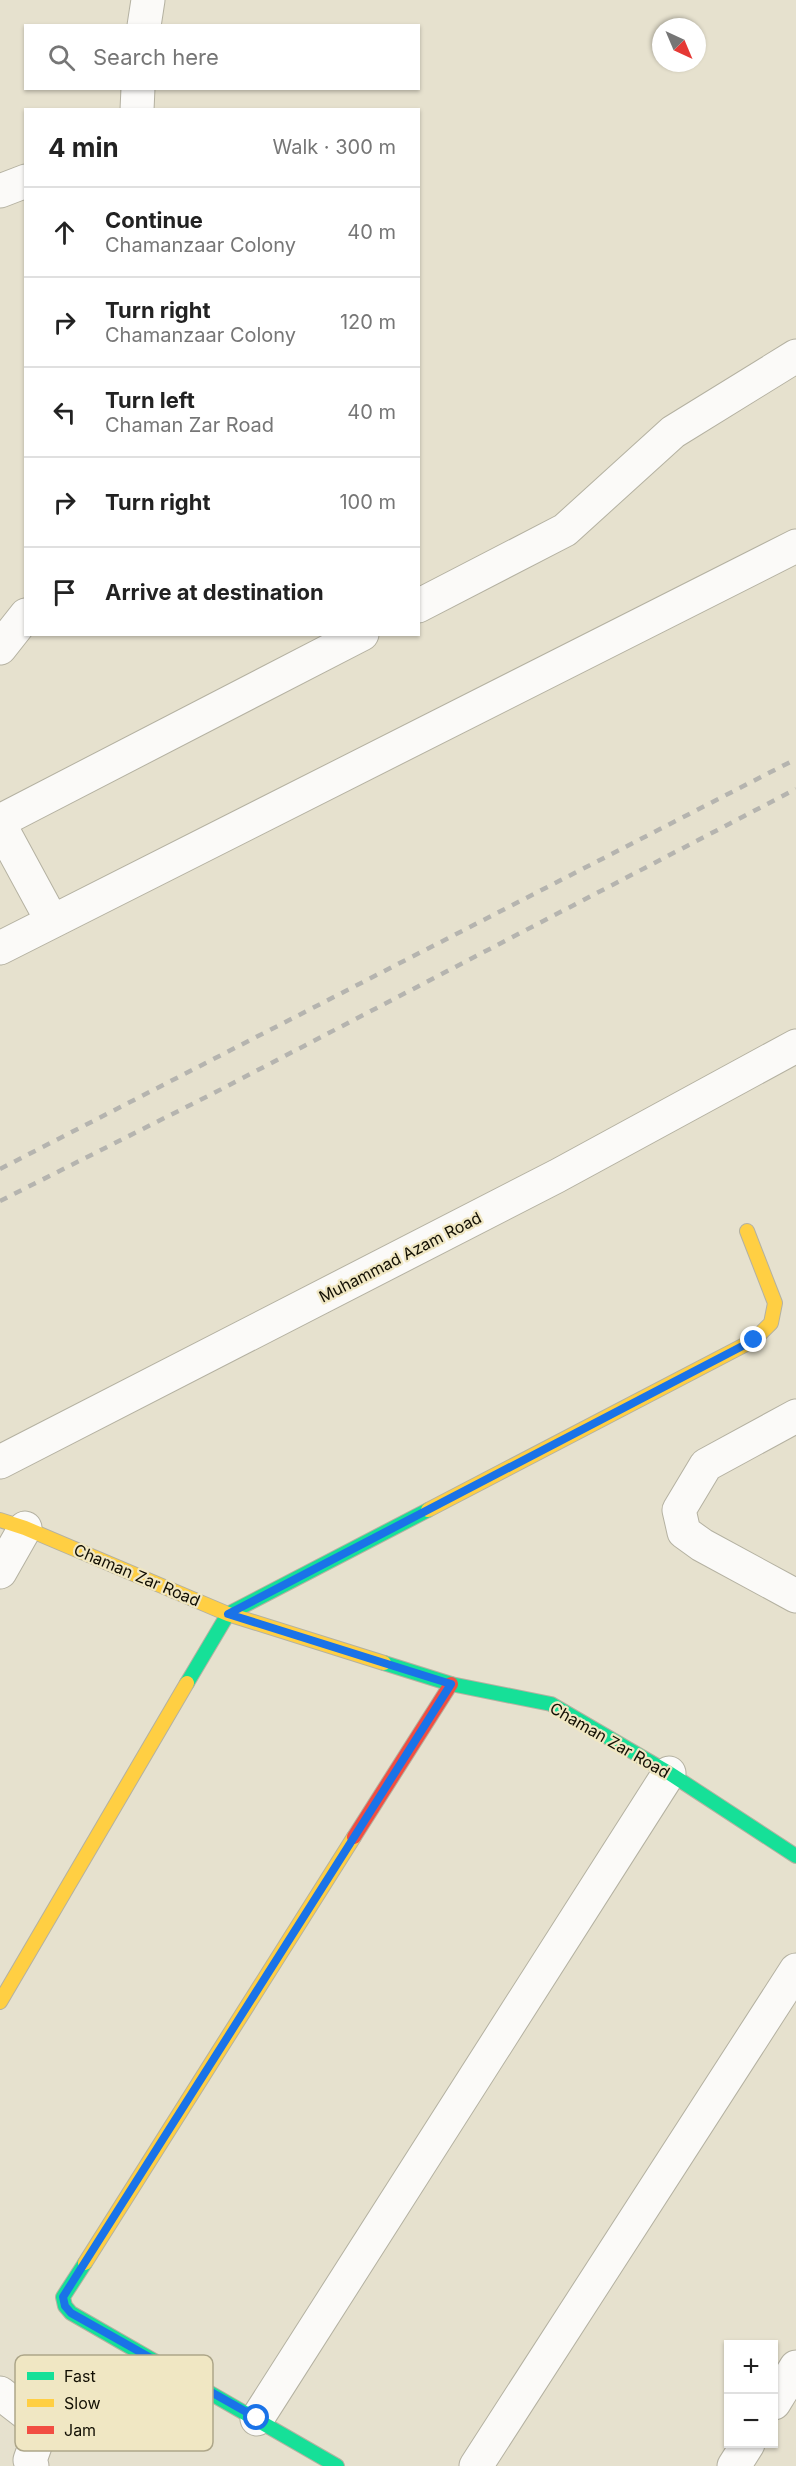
<!DOCTYPE html>
<meta charset="utf-8">
<style>
body{margin:0;font-family:Inter,sans-serif;background:#f2f2f2;color:#222}
.controls{position:absolute;right:18px;bottom:18px;display:grid;overflow:hidden;border-radius:0px;box-shadow:0 2px 4px #0004}
.controls button{width:54px;height:54px;display:grid;place-items:center;padding:0;border:0;border-bottom:2px solid #e0e0e0;background:#fff;color:#222;font:30px sans-serif}
.compass{position:absolute;left:652px;top:18px;width:54px;height:54px;border-radius:50%;background:#fff;box-shadow:0 2px 4px #0004;rotate:136deg}
.stop{position:absolute;width:18px;height:18px;margin:-14px;border:4px solid #1a73e8;border-radius:50%;background:#fff}
.stop.end{background:#1a73e8;border-color:#fff;box-shadow:0 2px 6px #0008}
.list{margin:0;padding:0;list-style:none}
h2{display:flex;justify-content:space-between;align-items:center;height:78px;margin:0;padding:0 24px;font-size:26px}
h2 small{font-size:20px;font-weight:400;color:#767676}
.list li{display:grid;grid-template-columns:39px 1fr auto;gap:18px;align-items:center;box-sizing:border-box;height:90px;padding:0 24px;border-top:2px solid #e0e0e0}
.list b{display:block;font-size:22px;white-space:nowrap}
.list p{margin:0;font-size:20px;white-space:nowrap;color:#767676}
.list em{font-size:20px;font-style:normal;color:#767676}
.icon{flex:none;width:33px;height:33px;fill:none;stroke:currentColor;stroke-width:2;stroke-linecap:round;stroke-linejoin:round}
.map{position:relative;flex:none;width:796px;height:2466px;overflow:hidden}
.search{position:absolute;background:#fff;box-shadow:0 2px 4px #0004;left:24px;top:24px;width:396px;height:66px;display:flex;align-items:center;gap:15px;box-sizing:border-box;padding:0 21px;border-radius:0px;color:#767676;font-size:22px}
.panel{position:absolute;background:#fff;box-shadow:0 2px 4px #0004;left:24px;top:108px;width:396px;height:528px;border-radius:0px}
.map>svg:first-child{display:block}
.lines{fill:none;stroke-linecap:round;stroke-linejoin:round}
.street-casing{stroke:#b4b1a1;stroke-width:35}
.fast-casing{stroke:#b4b1a1;stroke-width:16}
.slow-casing{stroke:#b4b1a1;stroke-width:16}
.jam-casing{stroke:#b4b1a1;stroke-width:16}
.street{stroke:#fbfaf8;stroke-width:33}
.fast{stroke:#16e098;stroke-width:14}
.slow{stroke:#ffcf43;stroke-width:14}
.jam{stroke:#f24e42;stroke-width:14}
.rail{stroke:#b5b4af;stroke-width:4.5;stroke-dasharray:8 8;stroke-linecap:butt}
.route{stroke:#1a73e8;stroke-width:8}
.labels{text-anchor:middle;stroke-width:4.5;stroke-linejoin:round;paint-order:stroke}
.street-label{font-size:16px;fill:#120f03;stroke:#f0e7c3}
.key{fill:#f0e7c3;stroke:#ada689;stroke-width:1.5}
.key-label{font-size:16px;fill:#120f03}
</style>
<div class="map">
<svg width="796" height="2466" viewBox="0 0 796 2466">
<rect width="100%" height="100%" fill="#e6e1ce"/>
<g class="lines">
<defs>
<g id="street">
<polyline points="144,26 148,0"/>
<polyline points="137,110 138,88"/>
<polyline points="0,191 26,181"/>
<polyline points="418,606 565,530 673,432 796,356"/>
<polyline points="0,648 26,615"/>
<polyline points="0,821 362,634"/>
<polyline points="0,825 52,921"/>
<polyline points="0,948 796,546"/>
<polyline points="796,1416 706,1465 679,1510 684,1532 702,1545 796,1596"/>
<polyline points="0,1462 557,1176 796,1046"/>
<polyline points="0,1572 25,1528"/>
<polyline points="0,2393 36,2421 40,2432 30,2460 32,2466"/>
<polyline points="774,2403 796,2367"/>
<polyline points="257,2419 669,1773"/>
<polyline points="476,2466 796,1970"/>
<polyline points="734,2466 748,2444"/>
</g>
<g id="fast">
<polyline points="384,1663 451,1684 551,1704 669,1773 796,1856"/>
<polyline points="187,1683 228,1614 428,1510"/>
<polyline points="85,2263 63,2297 65,2306 71,2313 337,2466"/>
</g>
<g id="slow">
<polyline points="428,1510 754,1340 771,1323 775,1303 747,1231"/>
<polyline points="0,1520 25,1528 228,1614 384,1663"/>
<polyline points="0,2002 187,1683"/>
<polyline points="85,2263 354,1837"/>
</g>
<polyline id="jam" points="354,1837 451,1684"/>
</defs>
<!-- street casing -->
<use href="#street" class="street-casing"/>
<!-- fast casing -->
<use href="#fast" class="fast-casing"/>
<!-- slow casing -->
<use href="#slow" class="slow-casing"/>
<!-- jam casing -->
<use href="#jam" class="jam-casing"/>
<!-- street -->
<use href="#street" class="street"/>
<!-- fast -->
<use href="#fast" class="fast"/>
<!-- slow -->
<use href="#slow" class="slow"/>
<!-- jam -->
<use href="#jam" class="jam"/>
<!-- rail -->
<g class="rail">
<polyline points="0,1169 796,759"/>
<polyline points="0,1201 212,1094 796,789"/>
</g>
</g>
<g class="lines">
<!-- route -->
<polyline class="route" points="257,2418 71,2313 65,2306 63,2297 451,1684 228,1614 754,1340"/>
</g>
<g class="labels">
<!-- street labels -->
<g class="street-label">
<text transform="translate(400 1257) rotate(-27)" y="6">Muhammad Azam Road</text>
<text transform="translate(137 1575) rotate(23)" y="6">Chaman Zar Road</text>
<text transform="translate(610 1740) rotate(30)" y="6">Chaman Zar Road</text>
</g>
</g>
<!-- legend -->
<rect x="15" y="2355" width="198" height="96" rx="9" class="key"/>
<rect x="27" y="2372" width="27" height="8" fill="#16e098"/>
<rect x="27" y="2399" width="27" height="8" fill="#ffcf43"/>
<rect x="27" y="2426" width="27" height="8" fill="#f24e42"/>
<g class="key-label">
<text x="64" y="2382">Fast</text>
<text x="64" y="2409">Slow</text>
<text x="64" y="2436">Jam</text>
</g>
</svg>
<div class="controls">
<button>+</button>
<button>−</button>
</div>
<svg class="compass" viewBox="-18 -18 36 36"><path d="M0-13l5 13h-10z" fill="#e53935"/><path d="M0 13l5-13h-10z" fill="#767676"/></svg>
<div class="stop" style="left:257px;top:2418px"></div>
<div class="stop end" style="left:754px;top:1340px"></div>
<div class="search"><svg class="icon" aria-label="search" viewBox="0 0 24 24"><circle cx="10" cy="10" r="6"/><path d="M15 15l6 6"/></svg>Search here</div>
<section class="panel">
<h2>4 min<small>Walk · 300 m</small></h2>
<ul class="list">
<li><svg class="icon" aria-label="ahead" viewBox="0 0 24 24"><path d="M12 20V5M6 11l6-6 6 6"/></svg><div><b>Continue</b><p>Chamanzaar Colony</p></div><em>40 m</em></li>
<li><svg class="icon" aria-label="right" viewBox="0 0 24 24"><path d="M7 20v-9h11M14 6l5 5-5 5"/></svg><div><b>Turn right</b><p>Chamanzaar Colony</p></div><em>120 m</em></li>
<li><svg class="icon" aria-label="left" viewBox="0 0 24 24"><path d="M17 20v-9H6M10 6l-5 5 5 5"/></svg><div><b>Turn left</b><p>Chaman Zar Road</p></div><em>40 m</em></li>
<li><svg class="icon" aria-label="right" viewBox="0 0 24 24"><path d="M7 20v-9h11M14 6l5 5-5 5"/></svg><div><b>Turn right</b></div><em>100 m</em></li>
<li><svg class="icon" aria-label="arrive" viewBox="0 0 24 24"><path d="M6 21V4h12l-3 4 3 4H6"/></svg><div><b>Arrive at destination</b></div></li>
</ul>
</section>
</div>
